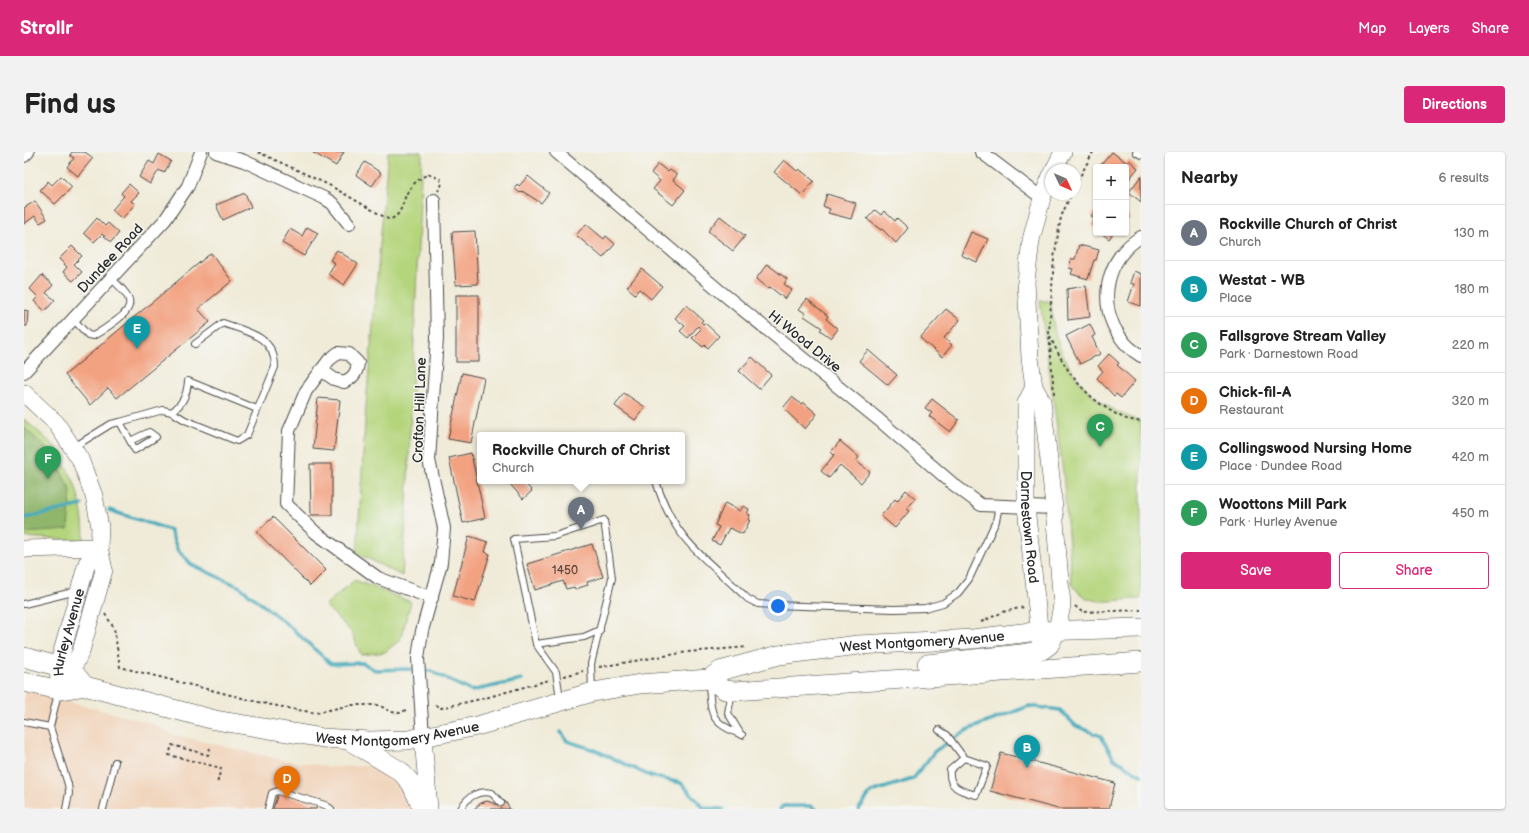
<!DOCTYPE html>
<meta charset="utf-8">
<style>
body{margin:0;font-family:"Balsamiq Sans",sans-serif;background:#f2f2f2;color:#222}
.controls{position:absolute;right:12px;top:12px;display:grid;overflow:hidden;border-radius:4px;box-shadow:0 1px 3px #0004}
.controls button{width:36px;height:36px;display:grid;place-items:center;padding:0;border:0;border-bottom:1px solid #e0e0e0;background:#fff;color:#222;font:20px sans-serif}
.compass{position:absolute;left:1021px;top:12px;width:36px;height:36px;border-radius:50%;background:#fff;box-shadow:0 1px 3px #0004;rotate:134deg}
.you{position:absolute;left:754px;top:454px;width:14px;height:14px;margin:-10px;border:3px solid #fff;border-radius:50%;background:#1a73e8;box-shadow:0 0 0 6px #1a73e833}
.badge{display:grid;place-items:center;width:26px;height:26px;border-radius:50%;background:#db2777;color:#fff;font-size:13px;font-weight:700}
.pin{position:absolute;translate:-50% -33px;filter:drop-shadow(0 1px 2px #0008)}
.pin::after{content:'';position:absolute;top:21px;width:14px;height:12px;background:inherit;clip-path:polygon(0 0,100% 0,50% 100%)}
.popup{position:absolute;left:453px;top:280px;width:208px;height:52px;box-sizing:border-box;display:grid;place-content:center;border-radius:4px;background:#fff;filter:drop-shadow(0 1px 3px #0005);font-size:13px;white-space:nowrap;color:#767676}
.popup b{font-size:15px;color:#222}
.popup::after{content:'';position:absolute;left:50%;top:100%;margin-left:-8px;border:8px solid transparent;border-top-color:#fff}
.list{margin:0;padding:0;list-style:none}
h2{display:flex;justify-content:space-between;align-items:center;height:52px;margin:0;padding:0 16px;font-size:17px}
h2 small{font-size:13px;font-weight:400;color:#767676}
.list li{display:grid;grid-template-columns:26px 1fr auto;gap:12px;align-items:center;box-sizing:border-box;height:56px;padding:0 16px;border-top:1px solid #e0e0e0}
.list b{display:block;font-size:15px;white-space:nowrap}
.list p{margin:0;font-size:13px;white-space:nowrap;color:#767676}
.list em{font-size:13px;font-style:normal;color:#767676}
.actions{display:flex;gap:8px;padding:12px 16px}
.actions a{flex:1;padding:9px 0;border:1px solid #db2777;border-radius:4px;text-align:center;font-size:14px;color:#db2777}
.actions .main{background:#db2777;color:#fff}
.map{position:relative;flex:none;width:1117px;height:657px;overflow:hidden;border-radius:4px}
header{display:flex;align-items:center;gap:24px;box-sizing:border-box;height:56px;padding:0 20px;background:#db2777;color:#fff}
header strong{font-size:19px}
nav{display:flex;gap:22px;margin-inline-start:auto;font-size:14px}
.intro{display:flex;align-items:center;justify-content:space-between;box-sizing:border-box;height:96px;padding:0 24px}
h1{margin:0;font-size:28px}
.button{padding:10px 18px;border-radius:4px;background:#db2777;color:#fff;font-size:14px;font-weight:700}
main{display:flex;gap:24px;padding:0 24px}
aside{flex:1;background:#fff;border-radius:4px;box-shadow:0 1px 3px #0004}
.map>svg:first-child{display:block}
.built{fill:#f1d5bd}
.green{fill:#b5d57d;stroke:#708054}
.forest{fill:#90b66c;stroke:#5e704c}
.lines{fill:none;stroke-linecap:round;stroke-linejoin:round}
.stream{stroke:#3da9bc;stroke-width:3.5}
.building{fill:#f3a281}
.lane-casing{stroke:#494845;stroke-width:8}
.street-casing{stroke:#494845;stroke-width:14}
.secondary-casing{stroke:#494845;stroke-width:18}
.primary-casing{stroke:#494845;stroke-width:20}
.path{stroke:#494845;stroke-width:2;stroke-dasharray:3 3;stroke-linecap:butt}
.lane{stroke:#fff;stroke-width:6}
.street{stroke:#fff;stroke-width:12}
.secondary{stroke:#fff;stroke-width:17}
.primary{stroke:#fff;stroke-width:19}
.labels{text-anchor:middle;stroke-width:3;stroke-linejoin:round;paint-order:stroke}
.number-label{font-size:12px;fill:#5d4940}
.street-label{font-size:14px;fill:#2b2b2b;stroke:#f6f6f2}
</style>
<header>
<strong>Strollr</strong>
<nav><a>Map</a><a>Layers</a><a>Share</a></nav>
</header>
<div class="intro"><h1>Find us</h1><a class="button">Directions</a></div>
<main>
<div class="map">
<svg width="1117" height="657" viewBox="0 0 1117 657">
<rect width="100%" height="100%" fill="#f6f6f2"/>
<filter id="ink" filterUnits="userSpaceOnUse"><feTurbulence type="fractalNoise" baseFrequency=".025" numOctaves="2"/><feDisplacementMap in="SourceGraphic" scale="8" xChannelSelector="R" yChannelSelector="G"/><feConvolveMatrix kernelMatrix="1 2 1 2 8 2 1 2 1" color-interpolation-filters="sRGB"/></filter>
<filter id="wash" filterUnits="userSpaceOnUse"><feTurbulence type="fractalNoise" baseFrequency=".012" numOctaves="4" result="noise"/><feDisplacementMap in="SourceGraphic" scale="16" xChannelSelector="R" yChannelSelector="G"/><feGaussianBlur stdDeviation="0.9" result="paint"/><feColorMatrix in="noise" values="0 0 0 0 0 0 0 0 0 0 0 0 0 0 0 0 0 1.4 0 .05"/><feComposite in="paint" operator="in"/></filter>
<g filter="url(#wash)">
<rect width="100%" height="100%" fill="#f0ebd8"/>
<!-- built -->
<polygon class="built" points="0,538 127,571 151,583 259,608 308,615 341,614 360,617 376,630 387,647 388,657 0,657"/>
<!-- green -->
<g class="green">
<polygon points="364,0 398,0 383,353 378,424 333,401 342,253"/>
<path d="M 1016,149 L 1027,149 C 1028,205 1062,254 1117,269 L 1117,447 C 1093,446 1062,459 1048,431 L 1039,320 Z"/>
<path d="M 0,267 L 34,297 C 34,307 46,319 50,330 C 57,349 60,369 60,389 L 0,385 Z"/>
<polygon points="331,428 387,450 376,488 361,500 337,503 328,481 301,453"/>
</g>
<!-- forest -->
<polygon class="forest" points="0,275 28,302 47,339 44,378 0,381"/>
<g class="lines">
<!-- stream -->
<g class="stream">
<polyline points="85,358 146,378 153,397 168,413 216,435 264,473 307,512 339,511 351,518 384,517 407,519 447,539 498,528"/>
<polyline points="0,366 58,353"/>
<polyline points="537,580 543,589 571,598 626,624 657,631 680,656 699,657"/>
<polyline points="756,657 759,654 787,654 792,657"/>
<polyline points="835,657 847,640 889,627 911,599 943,578 1005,554 1036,558 1052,574 1077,584 1090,607 1117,623"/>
</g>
</g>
<g id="blocks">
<!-- building -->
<g class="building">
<polygon points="48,0 61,0 69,6 54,24 43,15 50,6 46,3"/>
<polygon points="288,0 320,0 312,14"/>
<polygon points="1088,0 1103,11 1105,8 1114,16 1102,31 1102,15 1079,15 1077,13"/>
<polygon points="135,2 147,9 140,21 135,18 126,32 115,25 125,9 130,12"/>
<polygon points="760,8 773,19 775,17 790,29 778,43 750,20"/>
<polygon points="341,10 357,21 348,34 332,23"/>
<polygon points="634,12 644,20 646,18 653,23 649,28 661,38 649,53 629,37 636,29 627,21"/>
<polygon points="37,24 48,35 31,52 16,38 24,29 28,33"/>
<polygon points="504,24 525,41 517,51 498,39 496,41 490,36 493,32 495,34"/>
<polygon points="1117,24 1117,50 1105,40"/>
<polygon points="105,32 115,41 107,49 111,52 98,67 88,58 100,44 97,41"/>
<polygon points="221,41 227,55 199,68 192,53"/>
<polygon points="803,42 832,51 827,67 804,61 806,57 799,54"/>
<polygon points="11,49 23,67 16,71 11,64 0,72 0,56"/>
<polygon points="851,58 857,63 860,59 871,69 873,66 884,76 872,91 858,77 857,78 843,67"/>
<polygon points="1072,58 1072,77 1068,73 1072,67 1067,64"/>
<polygon points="1102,61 1106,65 1103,69 1102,68"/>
<polygon points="696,64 721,84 709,99 684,79"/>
<polygon points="73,66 81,74 84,71 95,81 87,90 78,82 70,90 60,81"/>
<polygon points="562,72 580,87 582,84 591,92 579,106 552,83"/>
<polygon points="283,75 294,81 280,104 258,91 266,77 278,84"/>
<polygon points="451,79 454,132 432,133 428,80"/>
<polygon points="947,80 964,87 953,110 937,103"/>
<polygon points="1077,81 1089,81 1085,87"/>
<polygon points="1055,93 1075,98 1072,108 1070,108 1064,127 1047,122 1049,117 1045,116 1047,107 1051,107"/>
<polygon points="48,94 58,104 50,112 58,120 49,129 39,120 43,115 35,107"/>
<polygon points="313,98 334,112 320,133 304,122 311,111 306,108"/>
<polygon points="187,101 208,129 174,157 186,170 93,246 84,236 66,253 41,223"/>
<polygon points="743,112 763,127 760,132 768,138 761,147 746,135 744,137 732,127"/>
<polygon points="618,117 638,134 627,147 615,137 611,142 603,135"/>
<polygon points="1110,119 1117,122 1117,154 1104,150 1110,132 1106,131"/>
<polygon points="18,123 29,133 22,141 31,148 21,159 10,149 14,145 6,137"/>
<polygon points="1062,134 1066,165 1044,168 1043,137"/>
<rect x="432" y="143" width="23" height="67"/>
<polygon points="783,147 804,164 802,167 814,177 807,186 796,178 798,176 780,164 781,161 775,157"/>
<polygon points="662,153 679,168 677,170 679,172 681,171 695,184 684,196 681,193 679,195 668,186 677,177 674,174 664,186 656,179 661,174 651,166"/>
<polygon points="922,157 936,168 920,186 928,193 918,205 896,186"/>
<polygon points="0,158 4,159 3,174 0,174"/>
<polygon points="1066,172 1071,183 1068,185 1076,202 1056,212 1042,184"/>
<polygon points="844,198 873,223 864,233 835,209"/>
<polygon points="1085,202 1095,211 1093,213 1111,229 1097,246 1092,242 1090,244 1073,226 1079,219 1074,214"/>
<polygon points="728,205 747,223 735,237 715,219"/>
<polygon points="438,221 460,226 447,291 424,287"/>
<polygon points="600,241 621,255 611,268 591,254"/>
<polygon points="768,245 777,252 779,250 793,262 781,277 759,256"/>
<polygon points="294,246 316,248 310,299 289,297"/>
<polygon points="908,247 935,268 926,280 905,264 908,261 901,256"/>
<polygon points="816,289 835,305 832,309 846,320 837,331 816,313 805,326 797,319 810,303 807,300"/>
<polygon points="447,301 461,366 439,371 425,306"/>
<polygon points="286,312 308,312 308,363 287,363"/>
<polygon points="487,329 499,329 508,339 499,347 485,331"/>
<polygon points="882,338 891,346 882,357 885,359 871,376 857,364 871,347 873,349"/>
<polygon points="701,351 716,359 719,354 725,357 723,362 726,363 724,368 726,368 719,382 705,376 696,393 688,389 695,375 691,373"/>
<polygon points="249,365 302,418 286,434 233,380"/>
<polygon points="445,384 464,390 461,400 466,402 451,450 429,444"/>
<polygon points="568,392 579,425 563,430 564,433 551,437 550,435 542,437 539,429 511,438 503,412"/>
<polygon points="977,601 1091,631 1085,657 1034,657 966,639"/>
<polygon points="254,641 293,653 292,657 249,657"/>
<polygon points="463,649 474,653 481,649 486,657 450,657 457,651"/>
</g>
</g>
</g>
<g filter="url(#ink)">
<use href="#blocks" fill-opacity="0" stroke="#494845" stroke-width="1"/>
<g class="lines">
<defs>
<g id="lane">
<polyline points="1112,0 1117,3"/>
<path d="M 49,167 L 64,183 L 69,184 C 78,179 85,174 93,168 C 116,151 103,142 87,126"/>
<path d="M 148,260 C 159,251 163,243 164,229 L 233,257"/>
<path d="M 96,270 L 139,258 L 148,260 L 161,268 L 213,289 L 223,283 L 251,215 C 251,184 223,180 199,171 L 171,192"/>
<polyline points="50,295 87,272 96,270 111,298 132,285 125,280 106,289"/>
<path d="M 632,329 C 650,390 682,406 724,447 L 734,452 L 749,453 L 870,457 L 901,456 L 919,451 L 934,441 L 945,427 L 972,369 L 975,354"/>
<polyline points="0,452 53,439"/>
<polyline points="512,492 560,485 576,478"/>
<path d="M 685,531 C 687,564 686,570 718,583"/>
<polyline points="34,541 26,575 44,632 45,641 42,657"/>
<polyline points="709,541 707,544 704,561 716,581"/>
<polyline points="536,546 532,520 512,492 490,387 531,384 580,368 588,426 567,512 568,538"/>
<polyline points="0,570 26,575"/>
<path d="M 915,578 L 923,583 L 940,606 L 963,614 L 952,643 C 937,639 924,636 926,618 L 940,606"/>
<polyline points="79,657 91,610"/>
<polyline points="244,657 248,641 254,639 301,653 307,657"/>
<path d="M 437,657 C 443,644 455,638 468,641 L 477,651"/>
</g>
<g id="street">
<polyline points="192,0 220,9 300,46 308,51 325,72"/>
<polyline points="532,0 697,140 855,268 929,332 957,353 1029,356"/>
<polyline points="957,0 1018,46"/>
<polyline points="0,4 4,0"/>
<path d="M 1117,85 C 1082,105 1072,153 1097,186 C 1102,194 1109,199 1117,204"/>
<path d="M 297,218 L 310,227 L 320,230 C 329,226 333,221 334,211 L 325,202 L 314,201 L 305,208 L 282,239 L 265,279 L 262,352 L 292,381 L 354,426 L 408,446"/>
<polyline points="0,220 141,68 164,34 177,0"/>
<polyline points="399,586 394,506 398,479 417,411 420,376 405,308 413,186 410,48"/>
</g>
<g id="secondary">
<polyline points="1030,18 1039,0"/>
<polyline points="1027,24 1018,46 1007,88 1002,130 1006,206 1010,235 1018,249 1028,334 1038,453 1033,478"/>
<path id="s1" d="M 1010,235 L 1002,251 L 1002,355 L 1017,493"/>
<polyline points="0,241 32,271 56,307 70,344 76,375 75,395 80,418 57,499 48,518 35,538"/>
<polyline points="0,397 75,395"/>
<path id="s2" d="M 35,527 L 34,514 L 63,411 L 75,395"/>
<polyline points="399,586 405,657"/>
</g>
<g id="primary">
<polyline points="0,505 48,518 61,534"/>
<polyline points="903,512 997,502 1018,498 1025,493 1033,478"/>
<polyline points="685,527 701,538 711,539 1117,510"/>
<path id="s3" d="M 0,530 L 35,538 L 61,534 L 191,568 L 299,586 L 345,589 L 384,588 L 453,574 L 569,540 L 616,532 L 685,527 L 696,519 L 755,503 L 834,493 L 949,487 L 1015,479 L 1117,476"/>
<polyline points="326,589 376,619 387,631 399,657"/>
</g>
</defs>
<!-- lane casing -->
<use href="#lane" class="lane-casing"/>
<!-- street casing -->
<use href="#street" class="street-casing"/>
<!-- secondary casing -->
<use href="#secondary" class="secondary-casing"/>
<!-- primary casing -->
<use href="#primary" class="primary-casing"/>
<!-- path -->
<g class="path">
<path d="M 234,0 L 305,33 L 364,67 C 377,67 378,51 383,41 C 388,32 395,27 404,22 L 416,27 L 418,32 L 414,39"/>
<polyline points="1051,34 1069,0"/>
<path d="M 1026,184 C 1041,219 1061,246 1096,264 C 1102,268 1110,268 1117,270"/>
<polyline points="1030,242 1025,181 1030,106 1037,65 1047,42"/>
<polyline points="1051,454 1058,460 1117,458"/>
<polyline points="81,462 90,476 96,515 238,551 274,558 292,561 327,553 355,553 367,560 376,561 382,558"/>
<polyline points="957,470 979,460 1000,455"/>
<polyline points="575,515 664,500 723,495"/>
<polyline points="540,524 559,519"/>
<polyline points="411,553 417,556 461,546 525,528"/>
<polyline points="186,596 184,603 148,593 145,603 197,616 193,632"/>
</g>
<!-- lane -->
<use href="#lane" class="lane"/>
<!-- street -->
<use href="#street" class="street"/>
<!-- secondary -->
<use href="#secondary" class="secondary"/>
<!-- primary -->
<use href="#primary" class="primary"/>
</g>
</g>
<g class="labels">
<!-- number labels -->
<g class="number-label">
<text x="541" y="422">1450</text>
</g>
<!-- street labels -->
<g class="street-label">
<text transform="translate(86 106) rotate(-47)" y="5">Dundee Road</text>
<text transform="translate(781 189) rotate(39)" y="5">Hi Wood Drive</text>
<text transform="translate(395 258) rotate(-88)" y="5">Crofton Hill Lane</text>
<text dy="5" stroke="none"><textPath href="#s1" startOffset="142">Darnestown Road</textPath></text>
<text dy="5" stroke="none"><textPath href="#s2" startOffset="48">Hurley Avenue</textPath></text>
<text dy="5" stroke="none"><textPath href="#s3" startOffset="918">West Montgomery Avenue</textPath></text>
<text dy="5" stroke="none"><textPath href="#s3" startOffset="381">West Montgomery Avenue</textPath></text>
</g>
</g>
</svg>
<div class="controls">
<button>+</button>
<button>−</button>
</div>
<svg class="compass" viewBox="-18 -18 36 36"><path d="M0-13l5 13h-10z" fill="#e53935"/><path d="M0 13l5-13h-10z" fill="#767676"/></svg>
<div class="you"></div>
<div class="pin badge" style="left:557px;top:378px;background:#6b7280">A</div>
<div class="popup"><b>Rockville Church of Christ</b>Church</div>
<div class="pin badge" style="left:1003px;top:616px;background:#0f9aa8">B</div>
<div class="pin badge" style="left:1076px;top:295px;background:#2e9e5b">C</div>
<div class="pin badge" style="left:263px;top:647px;background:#e8710a">D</div>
<div class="pin badge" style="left:113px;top:197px;background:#0f9aa8">E</div>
<div class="pin badge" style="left:24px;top:327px;background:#2e9e5b">F</div>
</div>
<aside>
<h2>Nearby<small>6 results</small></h2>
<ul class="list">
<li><span class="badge" style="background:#6b7280">A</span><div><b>Rockville Church of Christ</b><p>Church</p></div><em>130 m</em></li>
<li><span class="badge" style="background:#0f9aa8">B</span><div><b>Westat - WB</b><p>Place</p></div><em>180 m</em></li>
<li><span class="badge" style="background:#2e9e5b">C</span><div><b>Fallsgrove Stream Valley</b><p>Park · Darnestown Road</p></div><em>220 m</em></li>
<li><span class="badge" style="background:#e8710a">D</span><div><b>Chick-fil-A</b><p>Restaurant</p></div><em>320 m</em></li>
<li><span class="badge" style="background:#0f9aa8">E</span><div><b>Collingswood Nursing Home</b><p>Place · Dundee Road</p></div><em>420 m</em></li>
<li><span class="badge" style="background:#2e9e5b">F</span><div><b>Woottons Mill Park</b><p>Park · Hurley Avenue</p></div><em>450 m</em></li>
</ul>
<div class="actions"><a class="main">Save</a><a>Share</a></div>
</aside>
</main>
